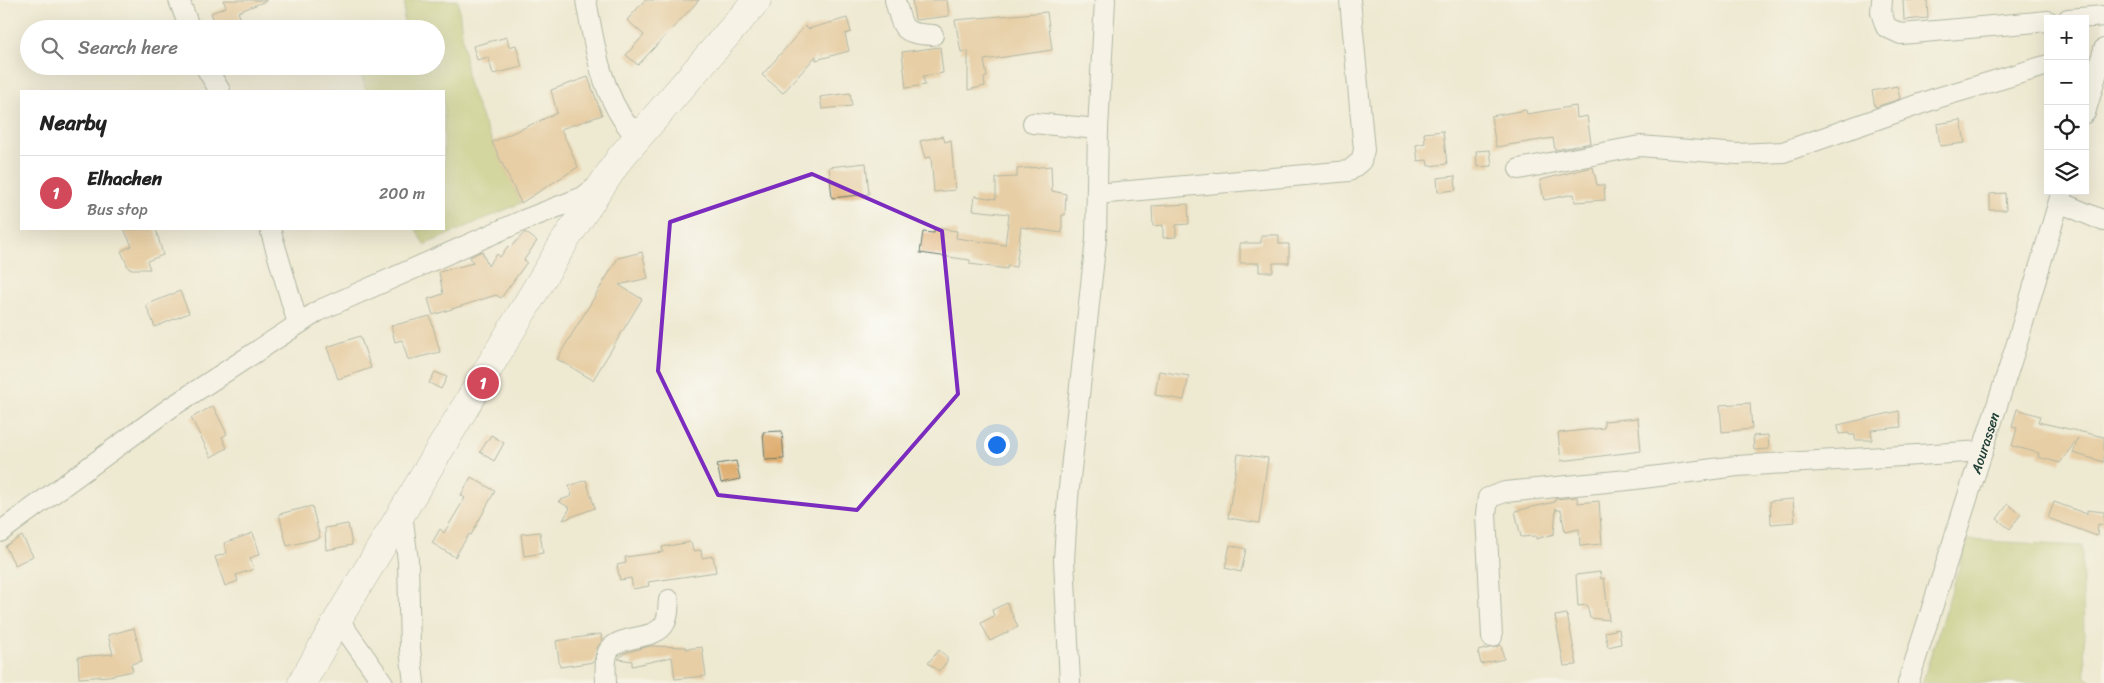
<!DOCTYPE html>
<meta charset="utf-8">
<style>
body{margin:0;font-family:Sriracha,sans-serif;background:#f2f2f2;color:#222}
.controls{position:absolute;right:15px;top:15px;display:grid;overflow:hidden;border-radius:0px;box-shadow:0 5px 20px #0002}
.controls button{width:45px;height:45px;display:grid;place-items:center;padding:0;border:0;border-bottom:1px solid #e0e0e0;background:#fff;color:#222;font:25px sans-serif}
.you{position:absolute;left:996px;top:444px;width:18px;height:18px;margin:-12px;border:4px solid #fff;border-radius:50%;background:#1a73e8;box-shadow:0 0 0 8px #1a73e833}
.badge{display:grid;place-items:center;width:32px;height:32px;border-radius:50%;background:#d1495b;color:#fff;font-size:16px;font-weight:700}
.pin{position:absolute;translate:-50% -50%;border:2px solid #fff;box-shadow:0 1px 5px #0006}
.list{margin:0;padding:0;list-style:none}
h2{display:flex;justify-content:space-between;align-items:center;height:65px;margin:0;padding:0 20px;font-size:21px}
h2 small{font-size:16px;font-weight:400;color:#767676}
.list li{display:grid;grid-template-columns:32px 1fr auto;gap:15px;align-items:center;box-sizing:border-box;height:75px;padding:0 20px;border-top:1px solid #e0e0e0}
.list b{display:block;font-size:19px;white-space:nowrap}
.list p{margin:0;font-size:16px;white-space:nowrap;color:#767676}
.list em{font-size:16px;font-style:normal;color:#767676}
.icon{flex:none;width:28px;height:28px;fill:none;stroke:currentColor;stroke-width:2;stroke-linecap:round;stroke-linejoin:round}
.map{position:relative;flex:none;width:2104px;height:683px;overflow:hidden}
.search{position:absolute;background:#fff;box-shadow:0 5px 20px #0002;left:20px;top:20px;width:425px;height:55px;display:flex;align-items:center;gap:12px;box-sizing:border-box;padding:0 18px;border-radius:28px;color:#767676;font-size:19px}
.panel{position:absolute;background:#fff;box-shadow:0 5px 20px #0002;left:20px;top:90px;width:425px;height:140px;border-radius:0px}
.map>svg:first-child{display:block}
.green{fill:#b1be61;stroke:#687e4a}
.building{fill:#dead6f}
.lines{fill:none;stroke-linecap:round;stroke-linejoin:round}
.street-casing{stroke:#67796b;stroke-width:22}
.secondary-casing{stroke:#67796b;stroke-width:29}
.street{stroke:#fff;stroke-width:20}
.secondary{stroke:#fff;stroke-width:28}
.marked{fill:none;stroke:#7b2cbf;stroke-width:4;stroke-linejoin:round}
.labels{text-anchor:middle;stroke-width:4;stroke-linejoin:round;paint-order:stroke}
.street-label{font-size:14px;fill:#1f3d34;stroke:#fff}
</style>
<div class="map">
<svg width="2104" height="683" viewBox="0 0 2104 683">
<rect width="100%" height="100%" fill="#fff"/>
<filter id="ink" filterUnits="userSpaceOnUse"><feTurbulence type="fractalNoise" baseFrequency=".02" numOctaves="2"/><feDisplacementMap in="SourceGraphic" scale="10" xChannelSelector="R" yChannelSelector="G"/><feConvolveMatrix kernelMatrix="1 2 1 2 8 2 1 2 1" color-interpolation-filters="sRGB"/></filter>
<filter id="wash" filterUnits="userSpaceOnUse"><feTurbulence type="fractalNoise" baseFrequency=".0096" numOctaves="4" result="noise"/><feDisplacementMap in="SourceGraphic" scale="20" xChannelSelector="R" yChannelSelector="G"/><feGaussianBlur stdDeviation="1.12" result="paint"/><feColorMatrix in="noise" values="0 0 0 0 0 0 0 0 0 0 0 0 0 0 0 0 0 1.4 0 .05"/><feComposite in="paint" operator="in"/></filter>
<g filter="url(#wash)">
<rect width="100%" height="100%" fill="#eee9d1"/>
<!-- green -->
<g class="green">
<polygon points="405,0 458,0 468,82 483,121 521,203 424,245 416,229 444,229 444,91 366,91 361,73 376,66 436,66 436,29 403,29"/>
<polygon points="1968,540 2082,546 2085,676 2094,683 1922,683"/>
</g>
<g id="blocks">
<!-- building -->
<g class="building">
<polygon points="223,0 266,0 266,1 238,12 245,29 217,29 211,13 226,7"/>
<polygon points="645,0 699,0 638,65 626,55 644,35 627,20"/>
<polygon points="912,0 947,0 949,16 915,20"/>
<polygon points="1903,0 1927,0 1928,18 1904,20"/>
<polygon points="1047,12 1052,50 984,60 987,77 984,78 985,86 968,90 968,51 961,52 955,20"/>
<polygon points="847,18 851,32 845,34 849,51 816,60 816,56 783,93 762,75 805,26 808,29"/>
<polygon points="507,37 509,47 516,45 522,67 493,74 488,57 477,60 473,46"/>
<polygon points="940,47 943,73 923,76 925,85 906,88 902,52"/>
<polygon points="588,77 602,115 561,129 578,167 521,203 492,142 557,113 551,90"/>
<polygon points="1897,86 1900,99 1875,107 1872,91"/>
<polygon points="850,93 852,106 822,109 820,97"/>
<polygon points="1576,106 1577,118 1587,116 1591,143 1555,150 1553,138 1496,147 1491,116 1526,110 1527,114"/>
<polygon points="1961,120 1965,143 1940,146 1937,124"/>
<polygon points="1443,131 1447,164 1428,166 1427,160 1418,161 1416,145 1425,143 1424,133"/>
<polygon points="943,136 945,142 951,140 955,190 934,192 931,157 925,158 920,141"/>
<polygon points="1490,150 1492,166 1477,167 1476,151"/>
<polygon points="866,163 869,194 832,198 829,167"/>
<polygon points="1051,166 1052,191 1066,194 1065,215 1062,215 1062,233 1021,227 1016,267 1007,266 1007,269 970,264 970,260 920,253 923,232 934,233 935,228 957,231 956,238 1005,245 1009,214 973,210 975,196 996,199 996,178 1017,177 1017,169"/>
<polygon points="1593,167 1597,185 1604,185 1605,200 1575,202 1574,194 1544,200 1540,180"/>
<polygon points="1455,176 1456,190 1438,192 1437,178"/>
<polygon points="2005,193 2006,210 1990,210 1990,194"/>
<polygon points="1188,204 1189,224 1176,225 1176,237 1163,238 1163,225 1153,226 1152,206"/>
<polygon points="124,229 156,229 163,255 147,261 150,269 129,269 121,251 132,246"/>
<polygon points="525,232 537,241 524,260 527,262 501,298 496,295 433,315 428,299 443,294 439,272 473,263 470,257 482,251 488,266 497,254 500,257 508,246 510,248"/>
<polygon points="1261,235 1279,235 1279,244 1289,244 1289,263 1273,263 1273,272 1259,272 1259,263 1240,263 1240,243 1261,243"/>
<polygon points="642,252 648,278 619,285 642,299 593,380 557,359 618,258"/>
<polygon points="180,291 189,313 155,327 146,305"/>
<polygon points="430,316 440,352 408,360 402,340 395,342 391,326"/>
<polygon points="360,336 371,368 338,379 327,347"/>
<polygon points="1159,371 1189,376 1184,400 1155,395"/>
<polygon points="435,372 447,377 441,389 429,383"/>
<polygon points="1750,403 1752,429 1722,432 1720,405"/>
<polygon points="213,406 227,434 222,437 227,448 211,457 191,418"/>
<polygon points="2017,409 2040,416 2038,422 2104,437 2104,462 2073,453 2078,438 2060,463 2038,457 2039,453 2012,446 2017,428 2012,427"/>
<polygon points="1899,411 1901,427 1871,430 1872,440 1855,440 1855,435 1849,435 1849,433 1839,434 1838,425"/>
<polygon points="1638,418 1641,451 1561,461 1558,433 1604,428 1604,421"/>
<polygon points="782,431 784,459 765,460 763,432"/>
<polygon points="491,435 504,443 494,461 480,452"/>
<polygon points="1768,435 1769,449 1754,450 1753,436"/>
<polygon points="1238,454 1268,458 1259,523 1228,518"/>
<polygon points="736,461 740,479 721,483 717,464"/>
<polygon points="471,477 495,491 471,535 469,534 455,557 432,543 440,529 444,533 465,498 461,495"/>
<polygon points="586,480 595,508 563,520 570,508 558,501 572,496 569,486"/>
<polygon points="1577,497 1578,503 1599,501 1602,544 1580,546 1579,529 1565,532 1561,510 1556,510 1556,508 1554,534 1536,539 1536,536 1521,537 1515,511 1555,502 1555,499"/>
<polygon points="1793,499 1795,522 1771,524 1770,501"/>
<polygon points="2054,502 2087,514 2087,510 2104,512 2104,525 2098,524 2097,536 2048,518"/>
<polygon points="2008,504 2021,514 2010,529 1997,519"/>
<polygon points="312,506 320,538 287,546 279,514"/>
<polygon points="348,524 352,545 326,550 325,528"/>
<polygon points="540,532 543,553 524,556 521,534"/>
<polygon points="253,533 260,554 250,558 254,569 236,575 238,581 225,586 215,557 227,553 224,543"/>
<polygon points="22,536 33,556 15,565 5,546"/>
<polygon points="691,542 693,551 701,550 702,558 713,556 716,572 648,582 649,586 633,589 631,578 620,580 617,565 626,563 625,557 663,552 662,547"/>
<polygon points="1230,545 1246,549 1241,572 1225,568"/>
<polygon points="1600,572 1601,579 1604,578 1609,620 1590,618 1587,605 1578,606 1576,575"/>
<polygon points="1007,603 1018,627 990,641 981,623 994,616 992,610"/>
<polygon points="1567,614 1577,665 1564,666 1555,616"/>
<polygon points="134,628 142,661 131,664 133,671 109,676 79,678 78,657 113,654 108,635"/>
<polygon points="1619,629 1621,644 1608,647 1605,632"/>
<polygon points="601,634 602,641 597,648 594,662 560,667 556,641"/>
<polygon points="1501,645 1504,659 1481,664 1478,651"/>
<polygon points="650,646 686,647 686,649 702,647 706,676 675,679 672,657 632,666 632,661 618,659 625,653"/>
<polygon points="939,650 947,657 947,662 939,671 928,663"/>
</g>
</g>
</g>
<g filter="url(#ink)">
<use href="#blocks" fill-opacity="0" stroke="#67796b" stroke-width="1"/>
<g class="lines">
<defs>
<g id="street">
<polyline points="179,0 190,29"/>
<path d="M 586,0 C 594,44 601,92 629,128 L 645,128"/>
<path d="M 895,0 C 903,30 901,33 933,35"/>
<polyline points="1882,0 1881,12 1886,27 1901,34 2048,21"/>
<polyline points="2068,19 2104,16"/>
<polyline points="205,66 220,91"/>
<polyline points="2085,113 2104,49"/>
<polyline points="1033,123 1098,129"/>
<polyline points="1519,169 1640,146 1737,154 1783,152 1937,98 2048,65"/>
<polyline points="1097,194 1349,171 1361,161 1364,150 1350,0"/>
<polyline points="2059,202 2104,221"/>
<polyline points="270,229 298,324"/>
<polyline points="402,513 408,561 410,649 414,683"/>
<polyline points="0,532 170,408 320,310 524,220 583,197 599,185"/>
<polyline points="338,619 383,683"/>
<polyline points="1492,637 1486,514 1488,498 1505,492 1627,480 1737,466 1983,451"/>
<path d="M 606,683 C 606,674 604,661 608,652 C 618,633 655,642 665,623 C 669,616 668,607 669,600"/>
<polyline points="1070,683 1064,559 1068,497 1096,239 1098,129 1105,0"/>
<path id="s1" d="M 1908,683 L 2017,343 L 2062,191"/>
</g>
<polyline id="secondary" points="302,683 338,619 566,239 620,158 757,0"/>
</defs>
<!-- street casing -->
<use href="#street" class="street-casing"/>
<!-- secondary casing -->
<use href="#secondary" class="secondary-casing"/>
<!-- street -->
<use href="#street" class="street"/>
<!-- secondary -->
<use href="#secondary" class="secondary"/>
</g>
</g>
<!-- marked area -->
<path d="M0 0H2104V683H0ZM 812,174 L 942,231 L 958,394 L 857,510 L 718,495 L 658,371 L 670,222 Z" fill="#eee9d1" fill-opacity=".55" fill-rule="evenodd"/>
<path class="marked" d="M 812,174 L 942,231 L 958,394 L 857,510 L 718,495 L 658,371 L 670,222 Z"/>
<g class="labels">
<!-- street labels -->
<g class="street-label">
<text dy="5" stroke="none"><textPath href="#s1" startOffset="252">Aourassen</textPath></text>
</g>
</g>
</svg>
<div class="controls">
<button>+</button>
<button>−</button>
<button><svg class="icon" aria-label="locate" viewBox="0 0 24 24"><circle cx="12" cy="12" r="6"/><path d="M12 2v4M12 18v4M2 12h4M18 12h4"/></svg></button>
<button><svg class="icon" aria-label="layers" viewBox="0 0 24 24"><path d="M12 4l9 5-9 5-9-5zM3 14l9 5 9-5"/></svg></button>
</div>
<div class="you"></div>
<div class="pin badge" style="left:483px;top:383px">1</div>
<div class="search"><svg class="icon" aria-label="search" viewBox="0 0 24 24"><circle cx="10" cy="10" r="6"/><path d="M15 15l6 6"/></svg>Search here</div>
<section class="panel">
<h2>Nearby<small></small></h2>
<ul class="list">
<li><span class="badge">1</span><div><b>Elhachen</b><p>Bus stop</p></div><em>200 m</em></li>
</ul>
</section>
</div>
